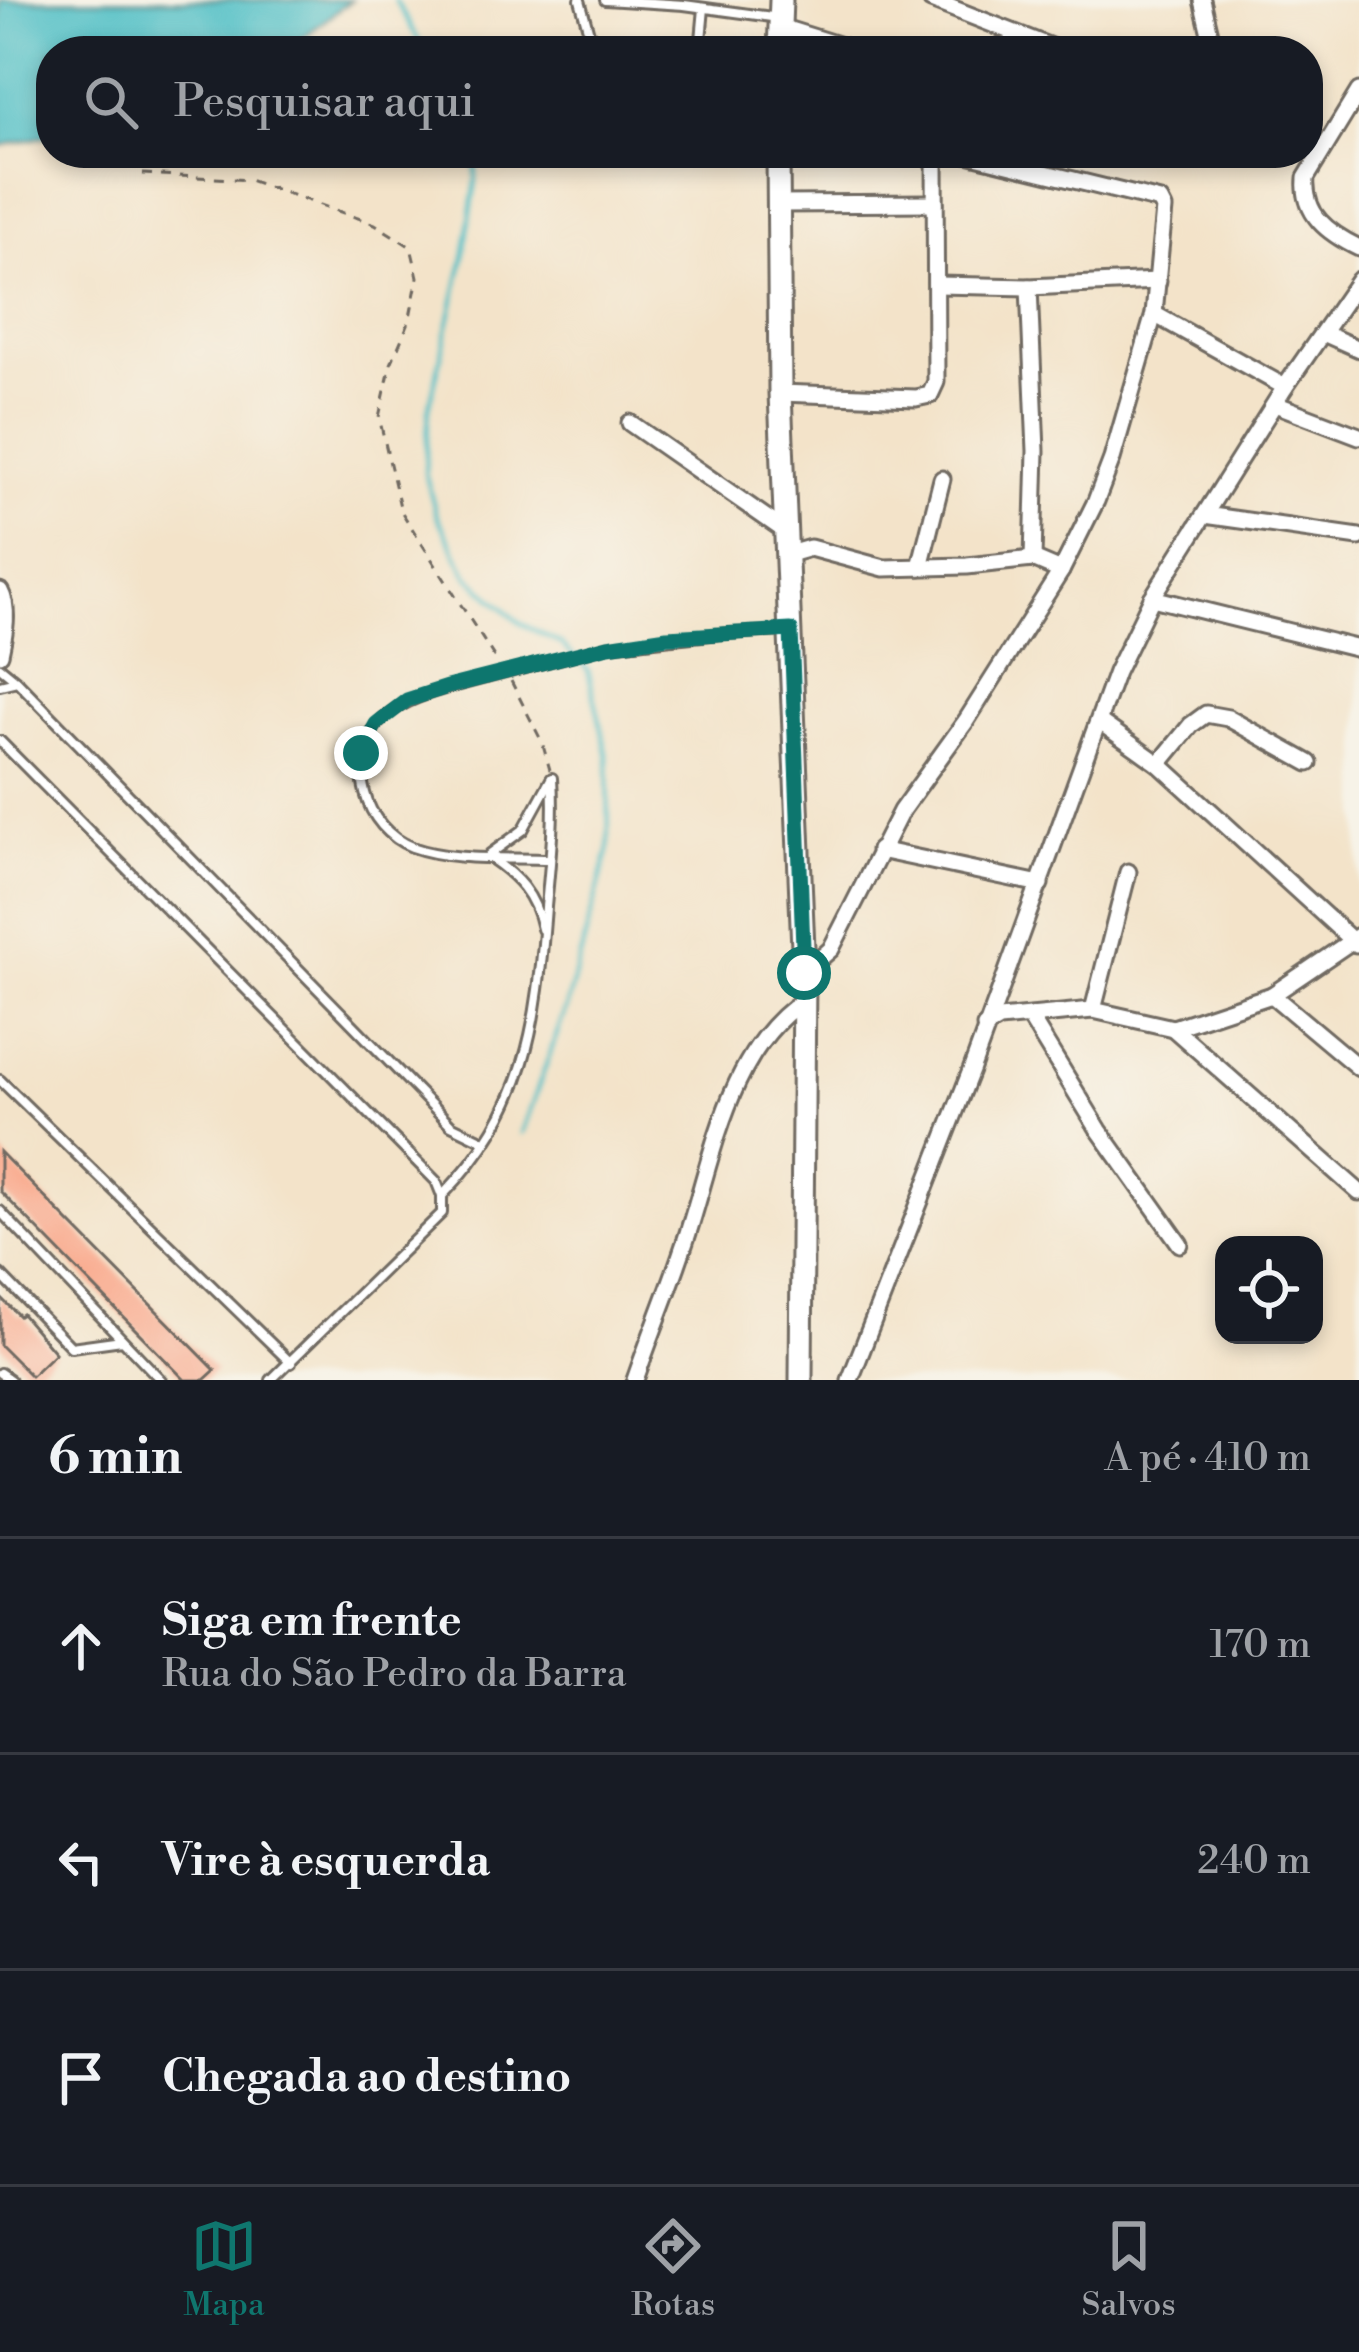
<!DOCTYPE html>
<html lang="pt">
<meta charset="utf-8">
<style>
body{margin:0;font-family:"Libre Bodoni",serif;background:#20242c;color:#f1f3f6}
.controls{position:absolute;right:36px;bottom:36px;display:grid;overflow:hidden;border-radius:24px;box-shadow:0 6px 18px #0003}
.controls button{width:108px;height:108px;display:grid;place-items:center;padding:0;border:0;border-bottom:3px solid #363941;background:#171b24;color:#f1f3f6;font:60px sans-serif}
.stop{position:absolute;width:36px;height:36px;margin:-27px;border:9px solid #0f766e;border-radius:50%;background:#fff}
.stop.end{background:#0f766e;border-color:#fff;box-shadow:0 3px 12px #0008}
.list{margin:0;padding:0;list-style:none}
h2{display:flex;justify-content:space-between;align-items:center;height:156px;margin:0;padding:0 48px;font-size:51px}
h2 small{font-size:39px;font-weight:400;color:#9ea1a6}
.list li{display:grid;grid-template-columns:78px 1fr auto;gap:36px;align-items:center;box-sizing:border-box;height:216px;padding:0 48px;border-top:3px solid #363941}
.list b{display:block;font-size:45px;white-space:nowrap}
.list p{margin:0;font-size:39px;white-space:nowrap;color:#9ea1a6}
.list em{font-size:39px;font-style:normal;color:#9ea1a6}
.icon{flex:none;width:66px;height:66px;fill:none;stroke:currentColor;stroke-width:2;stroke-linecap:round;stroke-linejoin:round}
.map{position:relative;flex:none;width:1359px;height:1380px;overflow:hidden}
.search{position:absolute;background:#171b24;box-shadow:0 6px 18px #0003;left:36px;right:36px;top:36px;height:132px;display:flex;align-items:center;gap:30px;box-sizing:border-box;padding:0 42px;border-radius:48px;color:#9ea1a6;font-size:45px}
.sheet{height:804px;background:#171b24}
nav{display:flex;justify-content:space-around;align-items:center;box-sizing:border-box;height:168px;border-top:3px solid #363941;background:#171b24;font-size:33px;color:#9ea1a6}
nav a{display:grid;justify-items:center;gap:6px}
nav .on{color:#0f766e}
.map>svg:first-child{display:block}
.water{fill:#50bfc6;stroke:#3e7578;stroke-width:3}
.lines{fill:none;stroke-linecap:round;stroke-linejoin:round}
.stream{stroke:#50bfc6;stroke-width:4.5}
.building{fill:#f9a88b}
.lane-casing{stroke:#716b62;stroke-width:14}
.street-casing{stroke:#716b62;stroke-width:21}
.secondary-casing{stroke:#716b62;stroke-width:27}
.path{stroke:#716b62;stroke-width:3;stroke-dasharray:9 9;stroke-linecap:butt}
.lane{stroke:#fff;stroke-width:8}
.street{stroke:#fff;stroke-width:15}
.secondary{stroke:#fff;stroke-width:21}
.lane-bridge-casing{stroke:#716b62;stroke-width:14;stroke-linecap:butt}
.lane-bridge{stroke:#fff;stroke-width:8}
.route{stroke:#0f766e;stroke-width:15}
</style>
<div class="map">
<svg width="1359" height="1380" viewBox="0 0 1359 1380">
<rect width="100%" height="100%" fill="#f7f3e8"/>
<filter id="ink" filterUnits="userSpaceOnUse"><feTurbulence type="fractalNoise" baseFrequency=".00833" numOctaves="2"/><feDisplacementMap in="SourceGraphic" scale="24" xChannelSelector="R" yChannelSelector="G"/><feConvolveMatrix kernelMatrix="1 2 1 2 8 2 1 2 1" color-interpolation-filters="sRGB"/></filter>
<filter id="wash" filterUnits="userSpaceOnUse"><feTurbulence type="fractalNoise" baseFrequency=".004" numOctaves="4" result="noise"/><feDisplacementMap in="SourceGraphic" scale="48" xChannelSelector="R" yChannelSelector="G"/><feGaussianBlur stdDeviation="2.7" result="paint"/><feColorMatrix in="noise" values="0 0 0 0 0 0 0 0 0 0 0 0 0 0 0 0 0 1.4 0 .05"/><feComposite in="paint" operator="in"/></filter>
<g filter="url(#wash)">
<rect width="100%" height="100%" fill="#f3e3c9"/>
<!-- water -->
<polygon class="water" points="0,0 351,0 286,51 51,51 51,135 0,146"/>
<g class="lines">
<!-- stream -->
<g class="stream">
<polyline points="395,0 425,51"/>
<polyline points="476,153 476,181 464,257 429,408 425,472 436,514 468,576 520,623 561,644 588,670 608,757 609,848 567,1005 522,1133"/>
</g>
</g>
<g id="blocks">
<!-- building -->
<g class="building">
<polygon points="0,1152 215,1370 204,1380 185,1380 0,1191"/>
<polygon points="0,1297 19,1316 22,1314 55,1353 31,1376 0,1345"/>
</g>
</g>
</g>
<g filter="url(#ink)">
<use href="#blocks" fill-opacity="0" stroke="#716b62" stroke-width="3"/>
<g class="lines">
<defs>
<g id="lane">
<polyline points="580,0 594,51"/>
<polyline points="605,0 684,5 779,18"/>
<polyline points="700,51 704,8"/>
<polyline points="720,634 784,631"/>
<polyline points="0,667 16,680"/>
<path d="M 486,678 C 423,694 344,709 365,793 C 371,817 389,838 412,847 C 454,862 506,857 550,859"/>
<polyline points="0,685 17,681 451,1125 486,1142"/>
<polyline points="0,741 436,1181 442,1196 442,1213 271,1380"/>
<polyline points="490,854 523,830 551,779"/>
<path d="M 489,857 C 517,876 535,894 542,929"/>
<polyline points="0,1080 291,1363"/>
<path d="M 442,1196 C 528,1107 537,1025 546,907 C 550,864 555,821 552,778"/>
<polyline points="0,1211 161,1380"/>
<polyline points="0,1274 71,1347 122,1340"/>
<polyline points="0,1373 10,1380"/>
</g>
<g id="street">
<polyline points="931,0 1061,51"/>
<polyline points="1202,0 1214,51"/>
<polyline points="780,27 857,51"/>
<polyline points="990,51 1025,38"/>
<path d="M 1359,91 L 1306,178 C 1303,215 1328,233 1359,248"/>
<polyline points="778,204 935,203"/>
<polyline points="938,285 1029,287 1158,281"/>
<polyline points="1029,287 1036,451 1033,559"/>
<polyline points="1154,314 1285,387"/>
<polyline points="1323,333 1359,349"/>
<polyline points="780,393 916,398 930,395 936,382 935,153"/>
<polyline points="1275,404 1359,436"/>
<polyline points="630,423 788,533"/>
<polyline points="1205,515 1359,537"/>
<polyline points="789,554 810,548 884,568 967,566 1033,559 1061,571"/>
<polyline points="920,567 942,479"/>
<path d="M 0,591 C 10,609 4,635 0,654"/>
<polyline points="1152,598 1359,649"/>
<polyline points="1100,722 1159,764 1356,944"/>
<polyline points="1159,764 1191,725 1206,714 1228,718 1309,763"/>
<polyline points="879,850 1040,884"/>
<polyline points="804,973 831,949 901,811 966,721 1061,571 1096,501 1112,459 1154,314 1164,209 1160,201 963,153"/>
<polyline points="1272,995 1359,1068"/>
<polyline points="1093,1010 1128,872"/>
<polyline points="1031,1019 1099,1130 1180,1244"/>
<polyline points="985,1027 999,1019 1093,1010 1173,1028 1272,995 1359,936"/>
<polyline points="1173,1028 1359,1192"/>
<path d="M 635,1380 C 650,1336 668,1293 683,1248 C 712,1166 725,1053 803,1001"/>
<polyline points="850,1380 972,1068 1116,672 1152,598 1285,387 1359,280"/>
</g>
<g id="secondary">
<polyline points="779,51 781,0"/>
<polyline points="778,153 780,393 804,973 801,1380"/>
</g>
</defs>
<!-- lane casing -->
<use href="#lane" class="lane-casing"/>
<!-- street casing -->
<use href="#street" class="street-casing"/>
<!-- secondary casing -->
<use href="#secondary" class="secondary-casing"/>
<!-- path -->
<g class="path">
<polyline points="143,174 249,180 375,224 411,247 418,277 409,322 391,364 379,417 401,511 498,663"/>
<polyline points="511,681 542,742 550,770"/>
</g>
<!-- lane -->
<use href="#lane" class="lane"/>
<!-- street -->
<use href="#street" class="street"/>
<!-- secondary -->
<use href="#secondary" class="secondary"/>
<defs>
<polyline id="lane-bridge" points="486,678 608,646 720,634"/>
</defs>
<!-- lane-bridge casing -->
<use href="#lane-bridge" class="lane-bridge-casing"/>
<!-- lane-bridge -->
<use href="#lane-bridge" class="lane-bridge"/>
</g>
</g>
<g class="lines" filter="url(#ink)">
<!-- route -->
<polyline class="route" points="361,753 376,724 407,700 447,687 608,646 667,637 791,630 804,973"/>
</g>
</svg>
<div class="controls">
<button><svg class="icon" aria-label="locate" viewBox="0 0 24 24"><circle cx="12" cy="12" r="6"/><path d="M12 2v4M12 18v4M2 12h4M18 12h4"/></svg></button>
</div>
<div class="stop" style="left:804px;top:973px"></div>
<div class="stop end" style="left:361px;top:753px"></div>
<div class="search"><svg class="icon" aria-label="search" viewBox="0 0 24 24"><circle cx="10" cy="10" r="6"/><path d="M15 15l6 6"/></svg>Pesquisar aqui</div>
</div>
<section class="sheet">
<h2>6 min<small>A pé · 410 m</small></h2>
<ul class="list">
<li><svg class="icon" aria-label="ahead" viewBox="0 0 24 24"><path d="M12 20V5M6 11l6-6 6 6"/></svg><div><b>Siga em frente</b><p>Rua do São Pedro da Barra</p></div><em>170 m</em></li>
<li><svg class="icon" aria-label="left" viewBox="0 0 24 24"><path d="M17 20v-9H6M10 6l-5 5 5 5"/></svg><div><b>Vire à esquerda</b></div><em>240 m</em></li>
<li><svg class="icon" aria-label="arrive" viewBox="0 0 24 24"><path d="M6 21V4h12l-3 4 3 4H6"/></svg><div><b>Chegada ao destino</b></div></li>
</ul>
</section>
<nav>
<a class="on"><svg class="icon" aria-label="map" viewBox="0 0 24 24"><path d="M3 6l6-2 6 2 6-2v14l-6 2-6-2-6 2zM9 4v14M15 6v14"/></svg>Mapa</a>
<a><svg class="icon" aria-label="directions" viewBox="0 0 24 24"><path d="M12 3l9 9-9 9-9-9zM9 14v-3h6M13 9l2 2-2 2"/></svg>Rotas</a>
<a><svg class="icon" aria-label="saved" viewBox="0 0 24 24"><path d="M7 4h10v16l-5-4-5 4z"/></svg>Salvos</a>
</nav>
